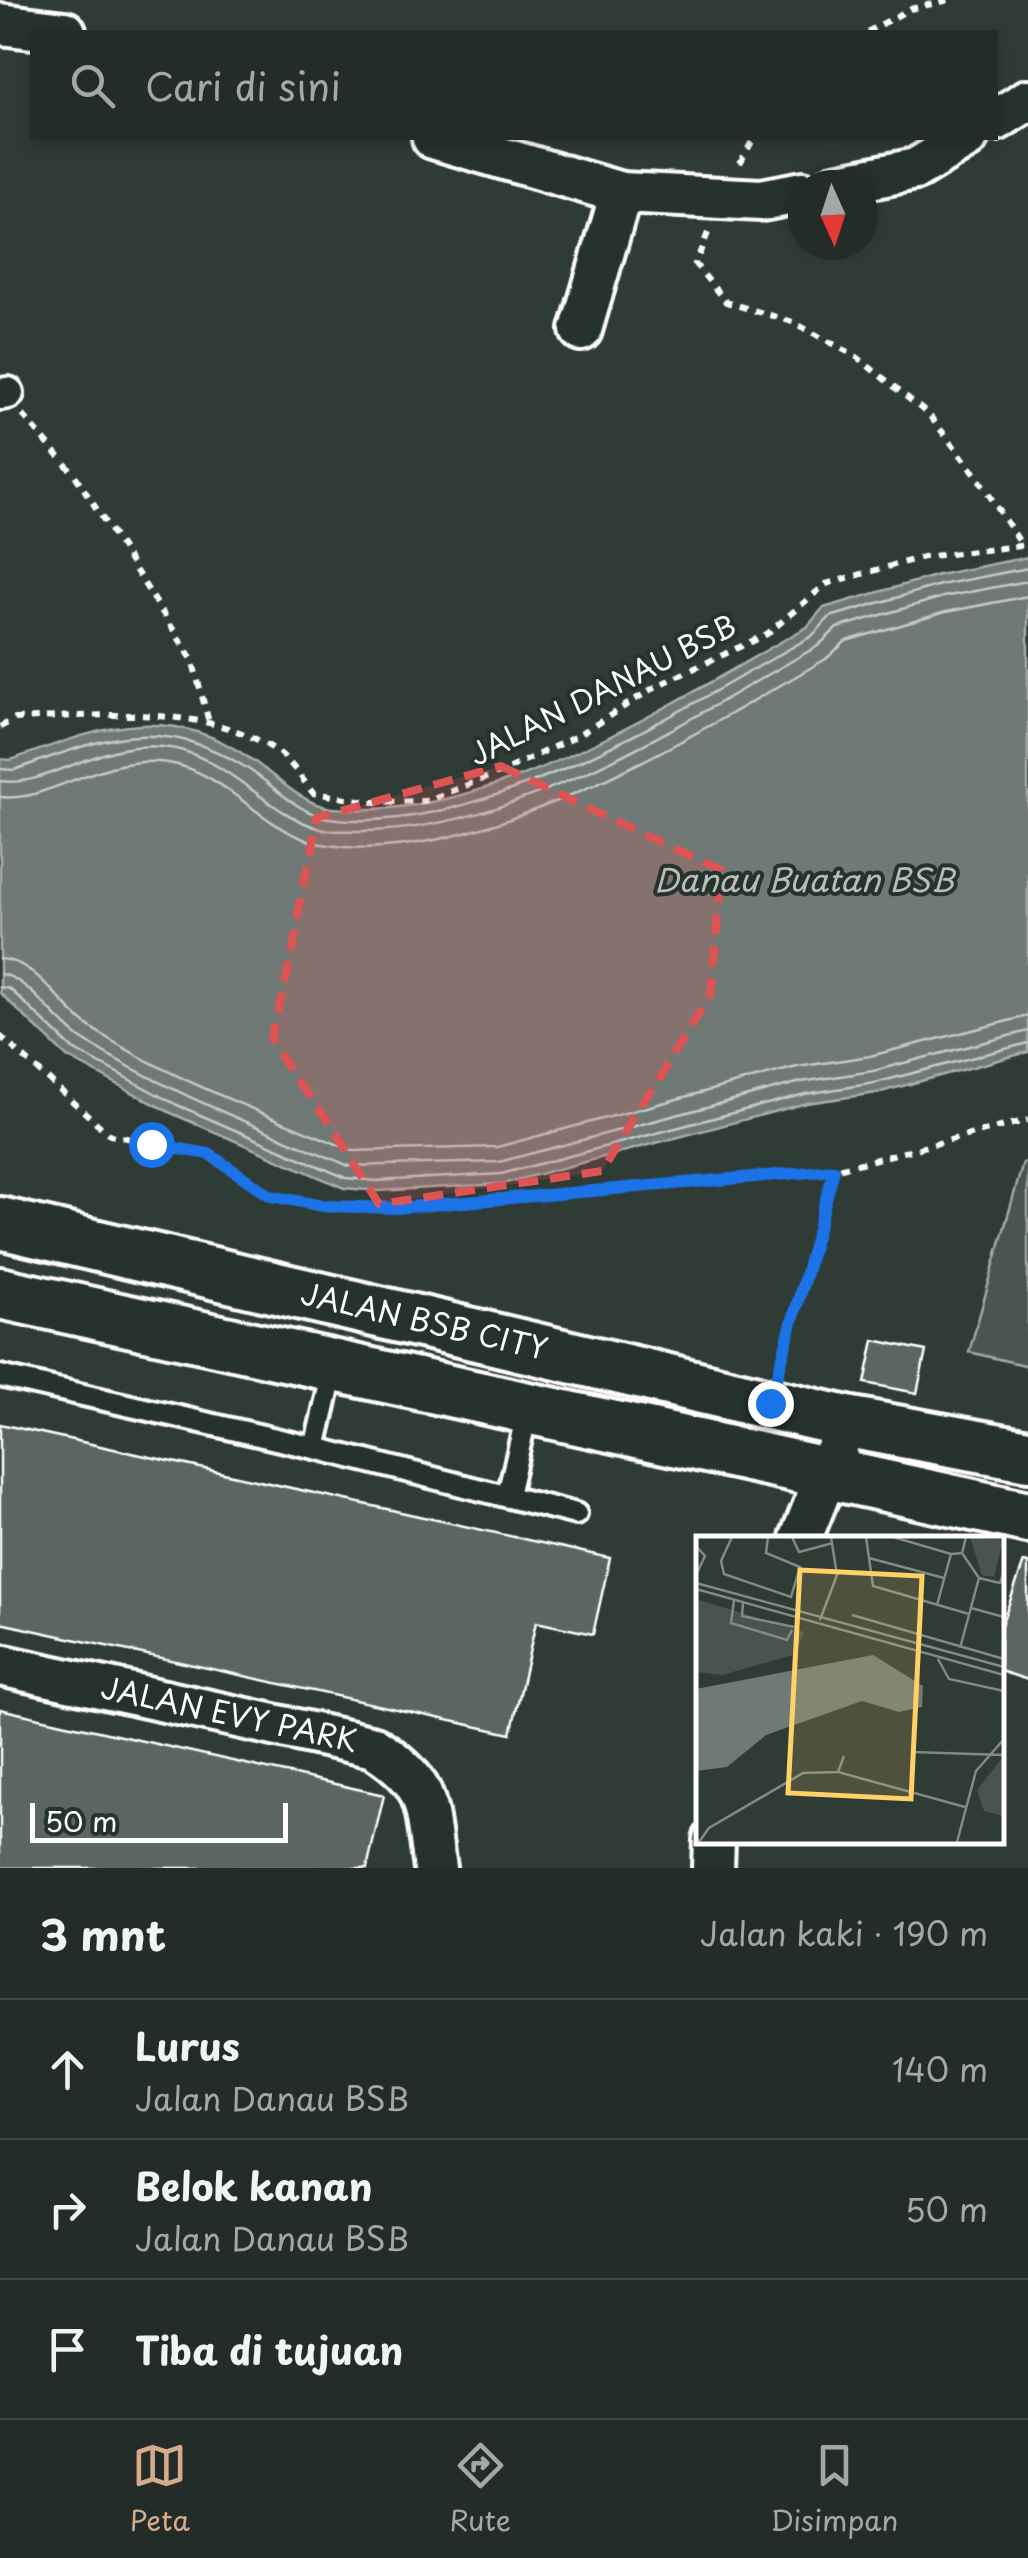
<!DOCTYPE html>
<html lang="id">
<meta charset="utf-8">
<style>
body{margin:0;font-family:"Playpen Sans",sans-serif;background:#2b3430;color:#f1f3f6}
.compass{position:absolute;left:788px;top:170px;width:90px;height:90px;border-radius:50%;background:#232c28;box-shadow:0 5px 15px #0003;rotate:177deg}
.scale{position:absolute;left:30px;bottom:25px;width:258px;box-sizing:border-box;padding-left:10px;border:5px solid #fff;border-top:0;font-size:28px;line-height:35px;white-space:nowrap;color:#fff;-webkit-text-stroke:8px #26332d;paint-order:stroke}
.stop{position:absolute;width:30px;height:30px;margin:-22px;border:8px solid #1a73e8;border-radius:50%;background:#fff}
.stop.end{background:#1a73e8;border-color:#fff;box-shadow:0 2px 10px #0008}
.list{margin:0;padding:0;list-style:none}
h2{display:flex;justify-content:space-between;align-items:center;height:130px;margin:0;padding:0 40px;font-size:42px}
h2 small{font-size:32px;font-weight:400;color:#a3a7a8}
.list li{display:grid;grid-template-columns:65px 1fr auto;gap:30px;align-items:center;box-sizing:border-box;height:140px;padding:0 40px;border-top:2px solid #404845}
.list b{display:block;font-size:38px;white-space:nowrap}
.list p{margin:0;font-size:32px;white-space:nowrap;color:#a3a7a8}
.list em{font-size:32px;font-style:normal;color:#a3a7a8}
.icon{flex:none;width:55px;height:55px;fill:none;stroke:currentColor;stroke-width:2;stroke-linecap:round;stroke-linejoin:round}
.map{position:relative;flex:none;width:1028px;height:1868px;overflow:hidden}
.search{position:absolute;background:#232c28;box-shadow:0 5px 15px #0003;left:30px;right:30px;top:30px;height:110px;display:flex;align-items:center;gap:25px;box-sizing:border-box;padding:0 35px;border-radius:0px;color:#a3a7a8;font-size:38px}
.sheet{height:550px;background:#232c28}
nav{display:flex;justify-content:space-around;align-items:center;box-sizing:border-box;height:140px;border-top:2px solid #404845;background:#232c28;font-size:28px;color:#a3a7a8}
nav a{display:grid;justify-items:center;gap:5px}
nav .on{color:#d6ab8b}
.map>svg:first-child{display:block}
.green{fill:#4a544f;stroke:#a4aaa7;stroke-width:2.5}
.water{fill:#707975;stroke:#a9afac;stroke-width:2.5}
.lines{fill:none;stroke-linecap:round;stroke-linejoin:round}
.shore{stroke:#c6c9c8;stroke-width:2.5}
.building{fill:#5b6661;stroke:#fff;stroke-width:2.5}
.service-casing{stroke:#fff;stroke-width:28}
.pedestrian-casing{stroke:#fff;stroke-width:38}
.minor-casing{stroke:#fff;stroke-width:48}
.tertiary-casing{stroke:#fff;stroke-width:58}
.path{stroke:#fff;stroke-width:6;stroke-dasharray:8 8;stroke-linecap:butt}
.service{stroke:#26332d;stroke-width:20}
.pedestrian{stroke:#26332d;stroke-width:30}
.minor{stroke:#26332d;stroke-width:40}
.tertiary{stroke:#26332d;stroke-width:50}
.route{stroke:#1a73e8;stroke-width:12}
.marked{fill:#de5353;fill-opacity:0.2;stroke:#de5353;stroke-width:8;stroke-dasharray:20 12;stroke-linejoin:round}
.labels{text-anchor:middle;stroke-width:8;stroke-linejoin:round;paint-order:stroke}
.street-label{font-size:30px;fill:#fff;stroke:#26332d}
.water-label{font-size:32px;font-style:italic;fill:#b8bcba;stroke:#26332d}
.inset-road{fill:none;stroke:#828986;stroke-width:2.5}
.view{fill:#ffd166;fill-opacity:0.15;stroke:#ffd166;stroke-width:5}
.inset-edge{fill:none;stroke:#fff;stroke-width:5}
</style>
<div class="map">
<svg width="1028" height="1868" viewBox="0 0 1028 1868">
<rect width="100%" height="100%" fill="#2f3b35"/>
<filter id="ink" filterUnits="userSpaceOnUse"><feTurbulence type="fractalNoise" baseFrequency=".01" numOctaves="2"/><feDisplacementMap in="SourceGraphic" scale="20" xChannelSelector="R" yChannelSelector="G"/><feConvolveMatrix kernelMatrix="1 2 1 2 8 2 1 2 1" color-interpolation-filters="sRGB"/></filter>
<g filter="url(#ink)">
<!-- green -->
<polygon class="green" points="1028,1161 1028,1366 969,1352 1023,1163"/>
<!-- water -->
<path class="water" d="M 1028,557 L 1028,1052 L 877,1093 L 807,1103 L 502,1184 L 378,1191 L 344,1188 L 171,1113 L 67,1057 L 0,993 L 0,759 L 11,760 C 101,728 167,699 255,762 C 277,778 304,805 332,808 C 490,824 674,701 807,627 L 823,608 L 938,575 Z"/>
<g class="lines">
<!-- shore -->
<g class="shore">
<path d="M 0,769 L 14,770 C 102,739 158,713 245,767 C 272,783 296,813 329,818 C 480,839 684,708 812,636 L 830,617 L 940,585 L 1028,568"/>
<path d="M 0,781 C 52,789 103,733 176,749 C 232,762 268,814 321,829 C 333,832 347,830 359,831 C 516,833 685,721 818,646 L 837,628 L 943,597 L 1028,581"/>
<path d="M 0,797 C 51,803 100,753 168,763 C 228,772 264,834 322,844 C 476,872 696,733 826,659 L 846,641 L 946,612 L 1028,596"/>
<path d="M 0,959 C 38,961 60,1007 90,1027 C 170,1080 265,1113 353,1151 L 497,1147 L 797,1067 L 870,1056 L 1028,1016"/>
<path d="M 0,974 C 27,976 58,1025 83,1040 C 167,1092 259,1127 349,1166 L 499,1162 L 801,1082 L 873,1071 L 1028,1031"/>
<polyline points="0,987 10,989 73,1049 175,1104 346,1178 377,1181 501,1174 805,1094 875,1083 1028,1043"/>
</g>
</g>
<!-- building -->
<g class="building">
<polygon points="874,1340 926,1351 917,1393 865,1383"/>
<polygon points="0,1424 610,1558 593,1634 536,1622 511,1734 0,1623"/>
<polygon points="1024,1562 1028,1563 1028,1680 1000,1671 1000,1629"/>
<polygon points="0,1709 384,1795 367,1868 0,1868"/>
</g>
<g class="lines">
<defs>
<g id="service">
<polyline points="0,1376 315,1448 576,1514"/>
<polyline points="315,1448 334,1367"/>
<polyline points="508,1495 528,1409"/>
</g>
<polyline id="pedestrian" points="0,394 8,393"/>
<g id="minor">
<polyline points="0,24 65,32"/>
<polyline points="996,120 1028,100"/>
<polyline points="433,138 621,193 581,330"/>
<polyline points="835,185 916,169 967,138"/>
<polyline points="621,193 762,200 803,192"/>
<polyline points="801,1538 837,1449"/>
<path d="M 0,1665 L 374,1747 C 432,1784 425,1805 435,1868"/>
<polyline points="713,1868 714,1840"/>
</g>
<g id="tertiary">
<polyline points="0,1223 847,1422 1028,1455"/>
<polyline points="0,1293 1028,1517"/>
</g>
</defs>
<!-- service casing -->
<use href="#service" class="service-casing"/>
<!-- pedestrian casing -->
<use href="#pedestrian" class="pedestrian-casing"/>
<!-- minor casing -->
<use href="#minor" class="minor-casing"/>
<!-- tertiary casing -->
<use href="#tertiary" class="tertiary-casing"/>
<!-- path -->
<g class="path">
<polyline points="867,32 910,9 949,0"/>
<polyline points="740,163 754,138"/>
<polyline points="708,233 695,264 726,302 793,322 857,357 929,415 975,473 1023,547"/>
<polyline points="23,415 75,475 192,659 209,722"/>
<path d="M 0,727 L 15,719 C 98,716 206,702 278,752 C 291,762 303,780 313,793 L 373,802 L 425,801 L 499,773 L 579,735 L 655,687 L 767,634 L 826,584 L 923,557 L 1028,545"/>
<polyline points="0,1036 110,1135 209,1153 271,1196 323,1206 396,1207 834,1170 1028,1120"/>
<polyline points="780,1368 834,1170"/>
</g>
<!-- service -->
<use href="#service" class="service"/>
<!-- pedestrian -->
<use href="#pedestrian" class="pedestrian"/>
<!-- minor -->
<use href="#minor" class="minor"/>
<!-- tertiary -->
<use href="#tertiary" class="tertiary"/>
</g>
</g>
<g class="lines" filter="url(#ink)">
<!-- route -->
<polyline class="route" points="151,1144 209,1154 271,1196 323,1206 396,1208 834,1170 770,1403"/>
</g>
<!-- marked area -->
<path class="marked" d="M 501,766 L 721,870 L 710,996 L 602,1171 L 379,1204 L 273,1038 L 316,818 Z"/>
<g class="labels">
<!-- street labels -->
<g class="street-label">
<text transform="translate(603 691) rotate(-27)" y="10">JALAN DANAU BSB</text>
<text transform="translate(424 1322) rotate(13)" y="10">JALAN BSB CITY</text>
<text transform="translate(229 1715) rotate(12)" y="10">JALAN EVY PARK</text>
</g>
<!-- water labels -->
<g class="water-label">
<text x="804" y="892">Danau Buatan BSB</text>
</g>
</g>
<!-- overview -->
<g transform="translate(696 1536)">
<rect width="308" height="308" fill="#2f3b35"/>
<path d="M 274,1 L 307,4 L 298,41 L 286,39 ZM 0,63 L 108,96 L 100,118 L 26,139 L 0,136 ZM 307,221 L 307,280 L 288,275 L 281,254 Z" fill="#4a544f"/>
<path d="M 177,119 L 227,150 L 226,171 L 203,176 L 166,165 L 70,199 L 31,231 L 0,235 L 0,153 Z" fill="#707975"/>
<path class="inset-road" d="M 36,1 L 25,25 L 28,38 L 95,61 L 104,31 L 70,17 L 72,1M 96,1 L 103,16 L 137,7M 170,1 L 177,50 L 273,78M 197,1 L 255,18 L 266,17 L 270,1M 0,10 L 9,20 L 0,39M 266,17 L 283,42M 173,22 L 248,42M 0,47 L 308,131M 0,53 L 308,139M 38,64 L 35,87 L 91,104 L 96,94M 47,67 L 46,80 L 98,91M 241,69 L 255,18M 275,72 L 308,81M 156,79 L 308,123M 124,84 L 141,39 L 135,1M 264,112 L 283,42 L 304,47 L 308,35M 242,123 L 253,143 L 308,155M 216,216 L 308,219M 148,220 L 142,236 L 269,271M 3,306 L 13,292 L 107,237 L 142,236M 261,306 L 280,235 L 308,203"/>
<path class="view" d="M 104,34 L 226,40 L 215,263 L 92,257 Z"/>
<rect width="308" height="308" class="inset-edge"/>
</g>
</svg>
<svg class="compass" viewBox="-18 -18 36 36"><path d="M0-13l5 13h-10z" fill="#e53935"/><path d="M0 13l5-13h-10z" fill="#a3a7a8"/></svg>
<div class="scale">50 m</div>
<div class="stop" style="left:151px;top:1144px"></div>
<div class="stop end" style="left:770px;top:1403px"></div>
<div class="search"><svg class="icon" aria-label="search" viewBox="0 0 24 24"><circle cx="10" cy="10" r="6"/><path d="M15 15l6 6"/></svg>Cari di sini</div>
</div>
<section class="sheet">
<h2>3 mnt<small>Jalan kaki · 190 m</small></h2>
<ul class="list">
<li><svg class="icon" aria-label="ahead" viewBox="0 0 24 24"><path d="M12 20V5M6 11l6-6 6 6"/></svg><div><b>Lurus</b><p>Jalan Danau BSB</p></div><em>140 m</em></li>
<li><svg class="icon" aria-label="right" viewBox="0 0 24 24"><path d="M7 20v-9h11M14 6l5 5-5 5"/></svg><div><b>Belok kanan</b><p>Jalan Danau BSB</p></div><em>50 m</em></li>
<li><svg class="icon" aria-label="arrive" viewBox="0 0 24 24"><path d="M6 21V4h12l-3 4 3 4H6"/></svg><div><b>Tiba di tujuan</b></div></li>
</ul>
</section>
<nav>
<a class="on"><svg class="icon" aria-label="map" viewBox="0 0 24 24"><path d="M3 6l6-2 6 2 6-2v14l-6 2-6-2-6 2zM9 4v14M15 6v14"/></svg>Peta</a>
<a><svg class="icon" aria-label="directions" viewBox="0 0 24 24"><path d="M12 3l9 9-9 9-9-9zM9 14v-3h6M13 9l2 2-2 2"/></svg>Rute</a>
<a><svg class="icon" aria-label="saved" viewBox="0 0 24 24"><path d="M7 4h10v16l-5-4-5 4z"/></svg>Disimpan</a>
</nav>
